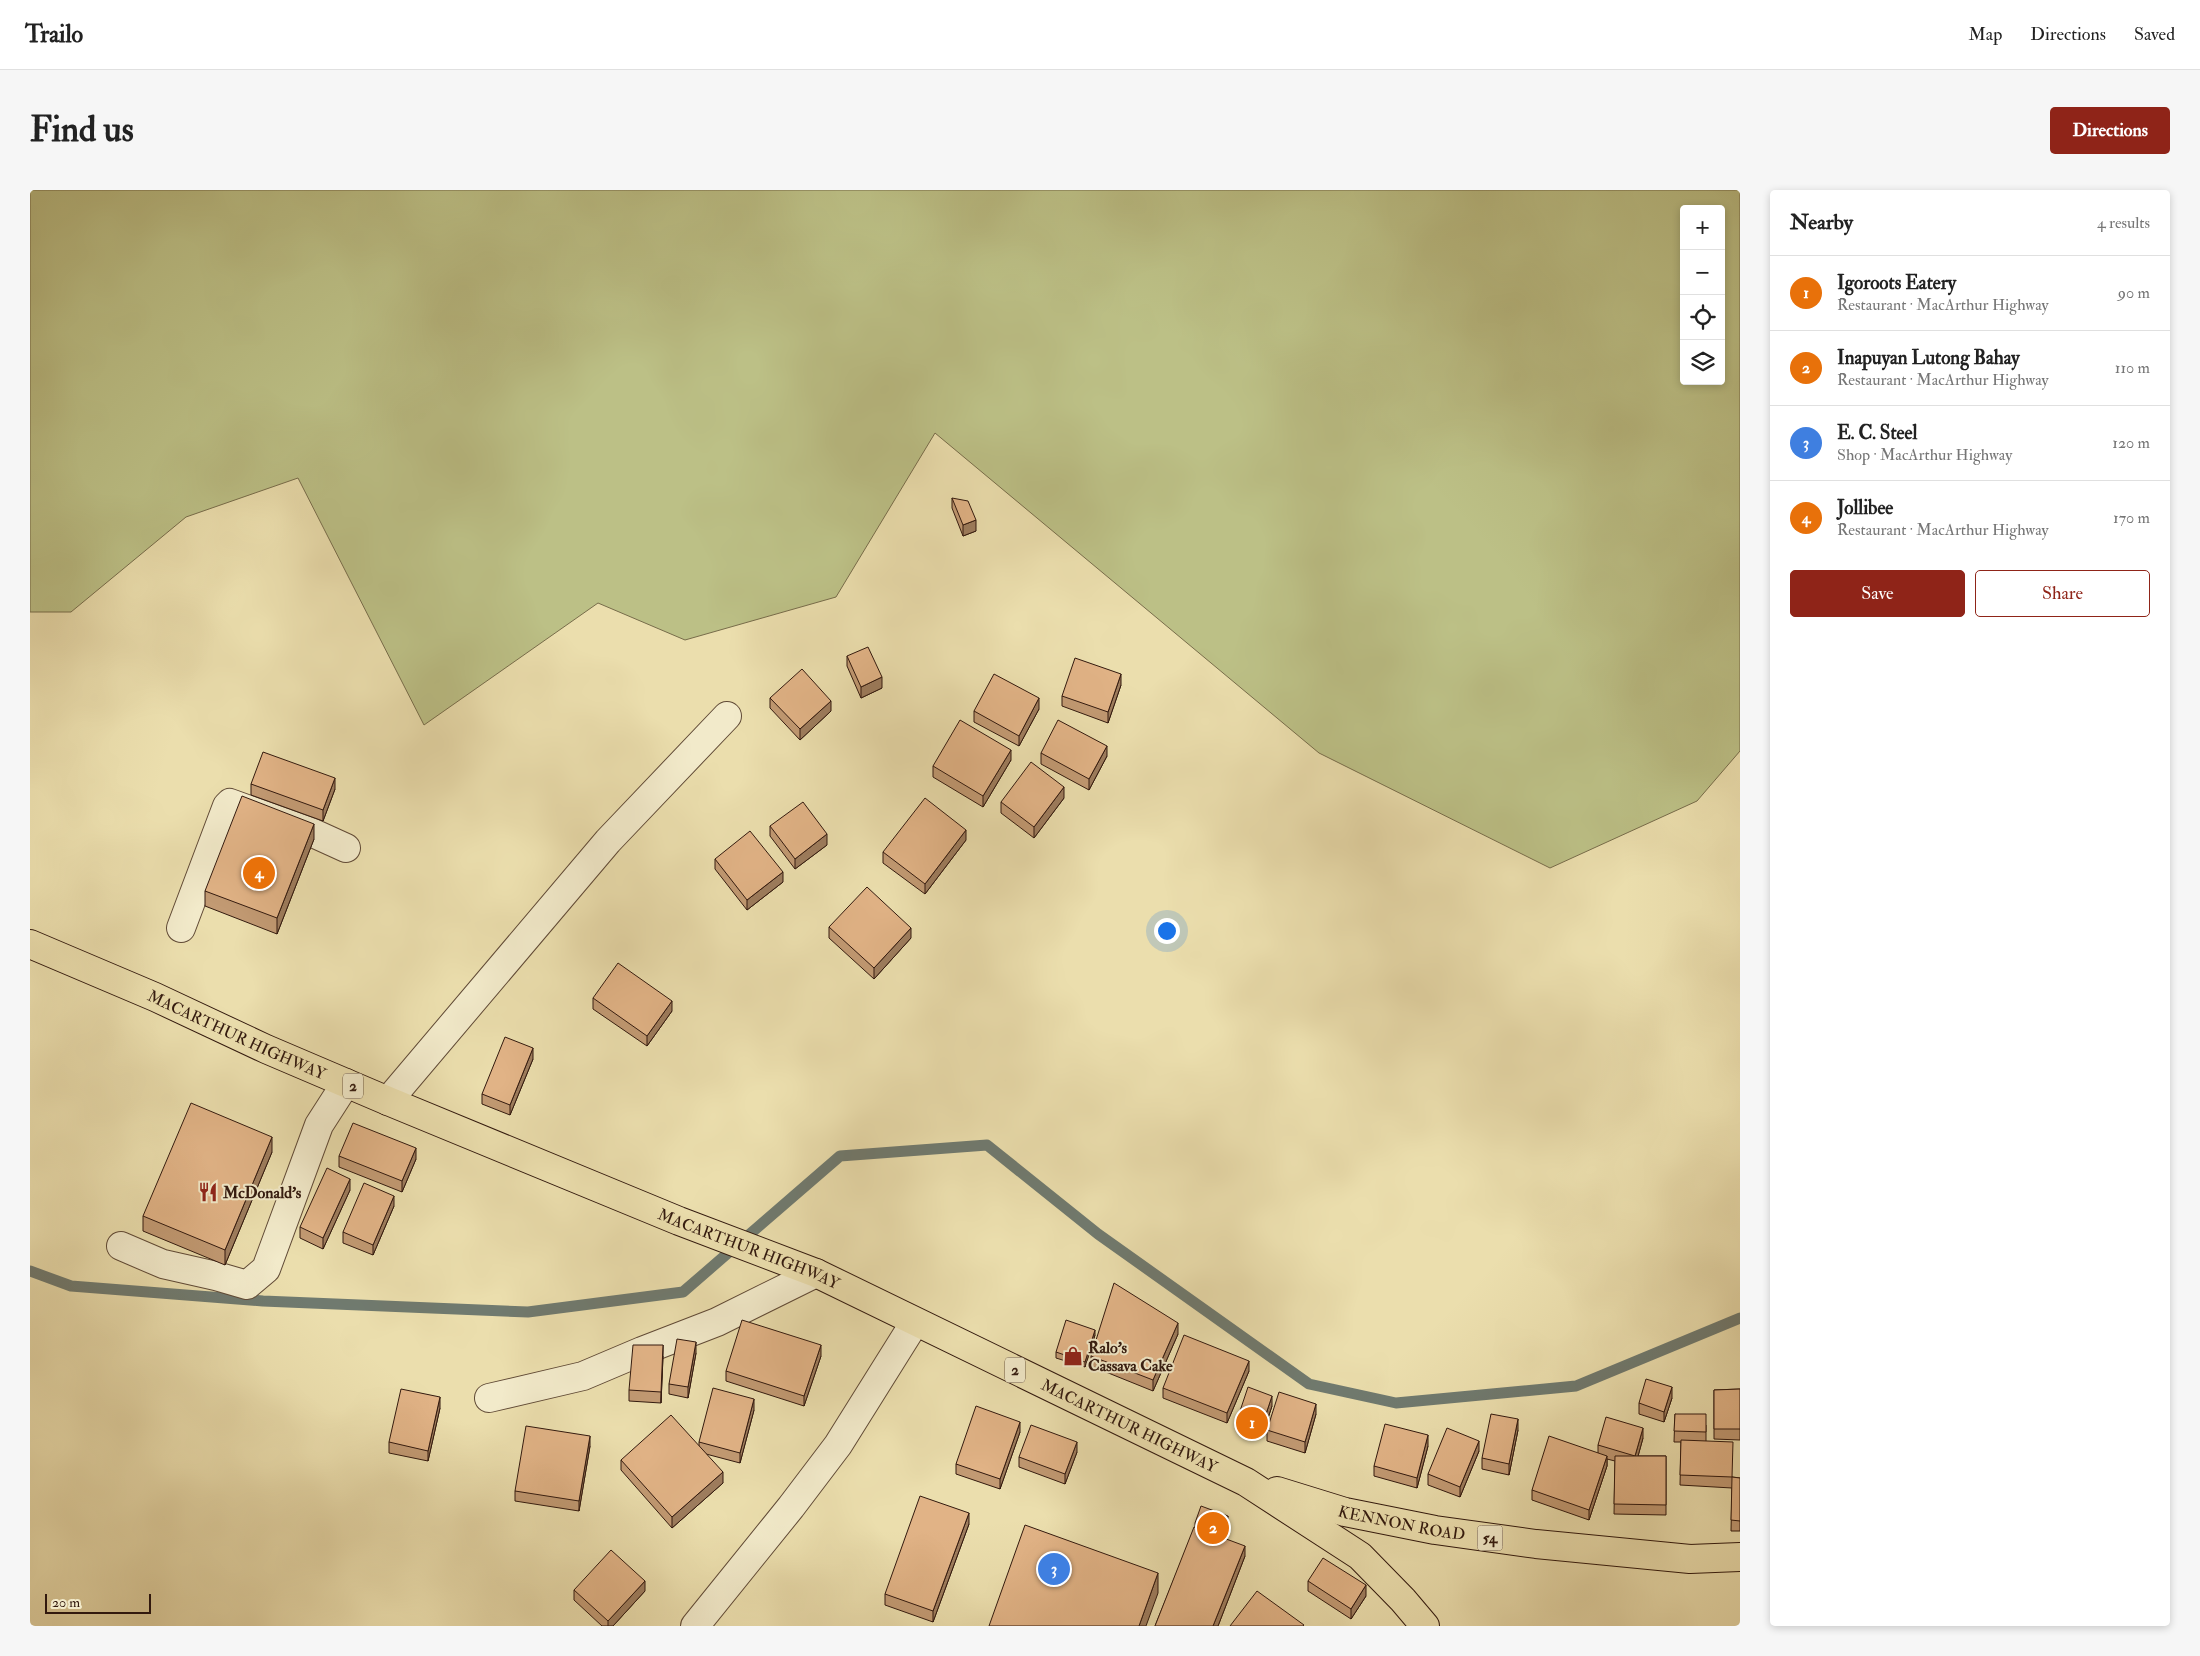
<!DOCTYPE html>
<meta charset="utf-8">
<style>
body{margin:0;font-family:"IM FELL Double Pica",serif;background:#f6f6f6;color:#222}
.controls{position:absolute;right:15px;top:15px;display:grid;overflow:hidden;border-radius:5px;box-shadow:0 2px 8px #0003}
.controls button{width:45px;height:45px;display:grid;place-items:center;padding:0;border:0;border-bottom:1px solid #e0e0e0;background:#fff;color:#222;font:25px sans-serif}
.scale{position:absolute;left:15px;bottom:12px;width:106px;box-sizing:border-box;padding-left:5px;border:2px solid #32190e;border-top:0;font-size:14px;line-height:18px;white-space:nowrap;color:#32190e;-webkit-text-stroke:4px #f2eaca;paint-order:stroke}
.you{position:absolute;left:1136px;top:740px;width:18px;height:18px;margin:-12px;border:4px solid #fff;border-radius:50%;background:#1a73e8;box-shadow:0 0 0 8px #1a73e833}
.badge{display:grid;place-items:center;width:32px;height:32px;border-radius:50%;background:#8f2418;color:#fff;font-size:16px;font-weight:700}
.pin{position:absolute;translate:-50% -50%;border:2px solid #fff;box-shadow:0 1px 5px #0006}
.list{margin:0;padding:0;list-style:none}
h2{display:flex;justify-content:space-between;align-items:center;height:65px;margin:0;padding:0 20px;font-size:21px}
h2 small{font-size:16px;font-weight:400;color:#767676}
.list li{display:grid;grid-template-columns:32px 1fr auto;gap:15px;align-items:center;box-sizing:border-box;height:75px;padding:0 20px;border-top:1px solid #e0e0e0}
.list b{display:block;font-size:19px;white-space:nowrap}
.list p{margin:0;font-size:16px;white-space:nowrap;color:#767676}
.list em{font-size:16px;font-style:normal;color:#767676}
.actions{display:flex;gap:10px;padding:15px 20px}
.actions a{flex:1;padding:11px 0;border:1px solid #8f2418;border-radius:5px;text-align:center;font-size:18px;color:#8f2418}
.actions .main{background:#8f2418;color:#fff}
.icon{flex:none;width:28px;height:28px;fill:none;stroke:currentColor;stroke-width:2;stroke-linecap:round;stroke-linejoin:round}
.map{position:relative;flex:none;width:1710px;height:1436px;overflow:hidden;border-radius:5px}
header{display:flex;align-items:center;gap:30px;box-sizing:border-box;height:70px;padding:0 25px;background:#fff;border-bottom:1px solid #e0e0e0}
header strong{font-size:24px}
nav{display:flex;gap:28px;margin-inline-start:auto;font-size:18px}
.intro{display:flex;align-items:center;justify-content:space-between;box-sizing:border-box;height:120px;padding:0 30px}
h1{margin:0;font-size:35px}
.button{padding:12px 22px;border-radius:5px;background:#8f2418;color:#fff;font-size:18px;font-weight:700}
main{display:flex;gap:30px;padding:0 30px}
aside{flex:1;background:#fff;border-radius:5px;box-shadow:0 2px 8px #0003}
.map>svg:first-child{display:block}
.green{fill:#bcc086;stroke:#776c4a;fill-rule:evenodd}
.lines{fill:none;stroke-linecap:round;stroke-linejoin:round}
.stream{stroke:#707a6f;stroke-width:11}
.minor-casing{stroke:#604a36;stroke-width:30}
.highway-casing{stroke:#32190e;stroke-width:30}
.minor{stroke:#f2eaca;stroke-width:28}
.highway{stroke:#ebdead;stroke-width:28}
.wall{fill:#c29a73;stroke:#32190e}
.shaded-wall{fill:#9e7d5e;stroke:#32190e}
.building{fill:#e1b386;stroke:#32190e}
.labels{text-anchor:middle;stroke-width:4;stroke-linejoin:round;paint-order:stroke}
.shield{fill:#f2eaca;stroke:#6c5846;stroke-width:1}
.shield-label{font-size:15px;font-weight:bold;fill:#32190e}
.street-label{font-size:16px;fill:#32190e;stroke:#f2eaca}
.poi-label{font-size:16px;font-weight:bold;fill:#32190e;stroke:#f2eaca;text-anchor:start}
</style>
<header>
<strong>Trailo</strong>
<nav><a>Map</a><a>Directions</a><a>Saved</a></nav>
</header>
<div class="intro"><h1>Find us</h1><a class="button">Directions</a></div>
<main>
<div class="map">
<svg width="1710" height="1436" viewBox="0 0 1710 1436">
<rect width="100%" height="100%" fill="#ebdead"/>
<filter id="stains"><feTurbulence type="fractalNoise" baseFrequency=".004" numOctaves="4"/><feColorMatrix values="0 0 0 0 .2 0 0 0 0 .09 0 0 0 0 .02 0 0 0 .5 -.17"/></filter>
<radialGradient id="worn" r=".72"><stop offset=".6" stop-color="#630" stop-opacity="0"/><stop offset="1" stop-color="#630" stop-opacity=".3"/></radialGradient>
<!-- green -->
<path class="green" d="M 0,0 L 1710,0 L 1710,561 L 1667,611 L 1520,678 L 1289,563 L 905,243 L 806,407 L 655,450 L 568,413 L 394,535 L 268,288 L 156,327 L 41,422 L 0,422 ZM 1654,19 L 1691,19 L 1691,191 L 1654,191 Z"/>
<g class="lines">
<!-- stream -->
<polyline class="stream" points="0,1081 41,1096 233,1111 498,1122 653,1102 810,966 957,955 1068,1044 1279,1194 1366,1213 1546,1196 1710,1128"/>
<defs>
<g id="minor">
<polyline points="151,738 197,616 200,613 283,643 316,658"/>
<polyline points="358,911 578,651 697,526"/>
<polyline points="91,1056 133,1074 186,1086 217,1095 236,1079 289,935 316,893"/>
<polyline points="459,1208 553,1186 612,1161 687,1132 786,1083"/>
<polyline points="665,1436 761,1317 808,1255 885,1132"/>
</g>
<g id="highway">
<path id="s1" d="M 0,754 L 125,807 L 236,859 L 358,911 L 649,1031 L 786,1083 L 1216,1292 L 1330,1366 L 1373,1410 L 1395,1436"/>
<path id="s2" d="M 1247,1301 L 1315,1322 L 1405,1340 L 1506,1354 L 1660,1369 L 1710,1367"/>
</g>
</defs>
<!-- minor casing -->
<use href="#minor" class="minor-casing"/>
<!-- highway casing -->
<use href="#highway" class="highway-casing"/>
<!-- minor -->
<use href="#minor" class="minor"/>
<!-- highway -->
<use href="#highway" class="highway"/>
</g>
<!-- wall -->
<g class="wall">
<polygon points="922,308 946,341 933,346 922,318"/>
<polygon points="817,466 852,498 831,508 817,476"/>
<polygon points="1091,495 1078,533 1032,516 1032,506"/>
<polygon points="740,508 801,521 770,550 740,518"/>
<polygon points="1009,519 989,556 944,532 944,521"/>
<polygon points="1011,563 1077,566 1059,600 1011,574"/>
<polygon points="981,570 953,617 903,587 903,576"/>
<polygon points="221,594 305,599 293,631 221,605"/>
<polygon points="1034,608 1004,648 971,623 971,612"/>
<polygon points="740,636 797,655 765,679 740,646"/>
<polygon points="284,649 247,744 175,716 175,701"/>
<polygon points="936,650 895,704 853,673 853,662"/>
<polygon points="685,669 753,692 717,720 685,679"/>
<polygon points="799,737 881,748 844,789 799,748"/>
<polygon points="563,808 642,821 617,856 563,819"/>
<polygon points="503,869 480,925 452,914 452,904"/>
<polygon points="242,962 195,1075 113,1041 113,1026"/>
<polygon points="309,966 386,969 372,1002 309,977"/>
<polygon points="320,1000 293,1059 270,1048 270,1037"/>
<polygon points="364,1016 343,1065 313,1053 313,1042"/>
<polygon points="1148,1144 1123,1201 1061,1176 1061,1166"/>
<polygon points="1065,1145 1055,1177 1026,1168 1026,1162"/>
<polygon points="666,1163 658,1208 639,1204 639,1194"/>
<polygon points="633,1166 631,1213 599,1211 599,1200"/>
<polygon points="791,1166 774,1216 696,1191 696,1181"/>
<polygon points="1219,1181 1197,1233 1133,1208 1133,1198"/>
<polygon points="1710,1199 1710,1250 1684,1249 1684,1200"/>
<polygon points="1642,1208 1634,1232 1609,1224 1609,1213"/>
<polygon points="1242,1216 1233,1243 1209,1235 1209,1224"/>
<polygon points="410,1218 398,1271 359,1263 359,1252"/>
<polygon points="724,1220 710,1273 676,1264 693,1293 642,1338 591,1280 591,1270 669,1257 669,1252"/>
<polygon points="1286,1224 1275,1263 1237,1251 1237,1240"/>
<polygon points="1645,1224 1676,1235 1676,1251 1702,1287 1710,1288 1710,1341 1701,1341 1702,1298 1650,1295 1651,1252 1644,1252"/>
<polygon points="1488,1240 1479,1285 1452,1279 1452,1268"/>
<polygon points="990,1242 970,1299 926,1284 926,1274"/>
<polygon points="1613,1248 1608,1266 1636,1266 1636,1325 1584,1324 1585,1271 1577,1269 1577,1276 1559,1330 1502,1310 1502,1300 1568,1263 1568,1255"/>
<polygon points="560,1256 549,1321 485,1311 485,1301"/>
<polygon points="1398,1256 1387,1298 1344,1286 1344,1276"/>
<polygon points="1449,1261 1430,1307 1398,1295 1398,1284"/>
<polygon points="1047,1262 1035,1294 989,1277 989,1267"/>
<polygon points="1165,1333 1198,1337 1194,1348 1215,1366 1188,1436 1125,1436 1165,1337"/>
<polygon points="939,1334 903,1432 855,1415 855,1404"/>
<polygon points="1278,1391 1336,1406 1321,1429 1278,1401"/>
<polygon points="544,1400 615,1401 583,1436 572,1436 544,1410"/>
</g>
<!-- shaded-wall -->
<g class="shaded-wall">
<polygon points="946,330 946,341 933,346 933,335"/>
<polygon points="1091,484 1091,495 1078,533 1078,522"/>
<polygon points="852,487 852,498 831,508 831,497"/>
<polygon points="1009,508 1009,519 989,556 989,546"/>
<polygon points="801,511 801,521 770,550 770,539"/>
<polygon points="1077,556 1077,566 1059,600 1059,589"/>
<polygon points="981,560 981,570 953,617 953,606"/>
<polygon points="305,588 305,599 293,631 293,620"/>
<polygon points="1034,597 1034,608 1004,648 1004,637"/>
<polygon points="284,634 284,649 247,744 247,728"/>
<polygon points="936,640 936,650 895,704 895,694"/>
<polygon points="797,644 797,655 765,679 765,669"/>
<polygon points="753,682 753,692 717,720 717,710"/>
<polygon points="881,738 881,748 844,789 844,778"/>
<polygon points="642,811 642,821 617,856 617,846"/>
<polygon points="503,858 503,869 480,925 480,915"/>
<polygon points="242,947 242,962 195,1075 195,1060"/>
<polygon points="386,958 386,969 372,1002 372,991"/>
<polygon points="320,989 320,1000 293,1059 293,1048"/>
<polygon points="364,1006 364,1016 343,1065 343,1055"/>
<polygon points="1148,1133 1148,1144 1123,1201 1123,1190"/>
<polygon points="1065,1140 1065,1145 1055,1177 1055,1172"/>
<polygon points="666,1152 666,1163 658,1208 658,1197"/>
<polygon points="633,1155 633,1166 631,1213 631,1202"/>
<polygon points="791,1155 791,1166 774,1216 774,1206"/>
<polygon points="1219,1171 1219,1181 1197,1233 1197,1223"/>
<polygon points="1642,1197 1642,1208 1634,1232 1634,1222"/>
<polygon points="1242,1206 1242,1216 1233,1243 1233,1233"/>
<polygon points="410,1207 410,1218 398,1271 398,1261"/>
<polygon points="724,1209 724,1220 710,1273 710,1263"/>
<polygon points="1286,1214 1286,1224 1275,1263 1275,1252"/>
<polygon points="1488,1229 1488,1240 1479,1285 1479,1274"/>
<polygon points="990,1232 990,1242 970,1299 970,1289"/>
<polygon points="1613,1238 1613,1248 1605,1277 1605,1266"/>
<polygon points="1398,1245 1398,1256 1387,1298 1387,1288"/>
<polygon points="560,1246 560,1256 549,1321 549,1311"/>
<polygon points="1449,1251 1449,1261 1430,1307 1430,1297"/>
<polygon points="1047,1252 1047,1262 1035,1294 1035,1284"/>
<polygon points="1577,1266 1577,1276 1559,1330 1559,1320"/>
<polygon points="693,1282 693,1293 642,1338 642,1327"/>
<polygon points="939,1323 939,1334 903,1432 903,1421"/>
<polygon points="1198,1326 1198,1337 1192,1353 1192,1343"/>
<polygon points="1215,1356 1215,1366 1188,1436 1183,1436"/>
<polygon points="1128,1383 1128,1403 1116,1436 1109,1436"/>
<polygon points="615,1391 615,1401 583,1436 578,1436 578,1431"/>
<polygon points="1336,1395 1336,1406 1321,1429 1321,1419"/>
</g>
<!-- building -->
<g class="building">
<polygon points="922,308 938,311 946,330 933,335"/>
<polygon points="838,457 852,487 831,497 817,466"/>
<polygon points="1045,468 1091,484 1078,522 1032,506"/>
<polygon points="772,479 801,511 770,539 740,508"/>
<polygon points="964,484 1009,508 989,546 944,521"/>
<polygon points="930,530 981,560 953,606 903,576"/>
<polygon points="1028,530 1077,556 1059,589 1011,563"/>
<polygon points="233,562 305,588 293,620 221,594"/>
<polygon points="1001,572 1034,597 1004,637 971,612"/>
<polygon points="212,606 284,634 247,728 175,701"/>
<polygon points="895,608 936,640 895,694 853,662"/>
<polygon points="773,612 797,644 765,669 740,636"/>
<polygon points="720,641 753,682 717,710 685,669"/>
<polygon points="837,697 881,738 844,778 799,737"/>
<polygon points="588,773 642,811 617,846 563,808"/>
<polygon points="475,847 503,858 480,915 452,904"/>
<polygon points="161,913 242,947 195,1060 113,1026"/>
<polygon points="323,933 386,958 372,991 309,966"/>
<polygon points="297,978 320,989 293,1048 270,1037"/>
<polygon points="334,993 364,1006 343,1055 313,1042"/>
<polygon points="1084,1093 1148,1133 1123,1190 1061,1166"/>
<polygon points="712,1130 791,1155 774,1206 696,1181"/>
<polygon points="1036,1130 1065,1140 1055,1172 1026,1162"/>
<polygon points="1154,1145 1219,1171 1197,1223 1133,1198"/>
<polygon points="647,1149 666,1152 658,1197 639,1194"/>
<polygon points="603,1155 633,1155 631,1202 599,1200"/>
<polygon points="1616,1189 1642,1197 1634,1222 1609,1213"/>
<polygon points="1218,1197 1242,1206 1233,1233 1209,1224"/>
<polygon points="683,1198 724,1209 710,1263 669,1252"/>
<polygon points="371,1199 410,1207 398,1261 359,1252"/>
<polygon points="1710,1199 1710,1239 1684,1239 1684,1200"/>
<polygon points="1249,1202 1286,1214 1275,1252 1237,1240"/>
<polygon points="946,1216 990,1232 970,1289 926,1274"/>
<polygon points="1461,1224 1488,1229 1479,1274 1452,1268"/>
<polygon points="1645,1224 1676,1224 1676,1242 1644,1241"/>
<polygon points="641,1225 693,1282 642,1327 591,1270"/>
<polygon points="1576,1227 1613,1238 1605,1266 1568,1255"/>
<polygon points="1355,1234 1398,1245 1387,1288 1344,1276"/>
<polygon points="1001,1235 1047,1252 1035,1284 989,1267"/>
<polygon points="496,1236 560,1246 549,1311 485,1301"/>
<polygon points="1417,1238 1449,1251 1430,1297 1398,1284"/>
<polygon points="1519,1246 1577,1266 1559,1320 1502,1300"/>
<polygon points="1651,1250 1703,1252 1702,1287 1650,1285"/>
<polygon points="1585,1266 1636,1266 1636,1315 1584,1314"/>
<polygon points="1702,1287 1710,1288 1710,1331 1701,1330"/>
<polygon points="890,1306 939,1323 903,1421 855,1404"/>
<polygon points="1171,1316 1198,1326 1192,1343 1165,1333"/>
<polygon points="995,1335 1128,1383 1109,1436 959,1436"/>
<polygon points="1164,1337 1215,1356 1183,1436 1125,1436"/>
<polygon points="581,1360 615,1391 578,1431 544,1400"/>
<polygon points="1293,1368 1336,1395 1321,1419 1278,1391"/>
<polygon points="1227,1401 1274,1435 1273,1436 1200,1436"/>
</g>
<!-- icons -->
<defs>
<symbol id="restaurant-bare" viewBox="-9 -9 18 18"><path d="M-5-6h1v4h1v-4h1v4h1v-4h1v5L-1.5 .5V6h-2V.5L-5-1ZM5-6V6H3V1.5H1.5Q1.5-4 5-6Z" fill="#8f2418" stroke="#f2eaca" stroke-width="2.5" paint-order="stroke"/></symbol>
<symbol id="shop-bare" viewBox="-9 -9 18 18"><path d="M-5-2.5h2.3a2.7 3.5 0 0 1 5.4 0H5L5.5 6h-11ZM-1.5-2.5h3a1.5 2.3 0 0 0-3 0Z" fill="#8f2418" stroke="#f2eaca" stroke-width="2.5" paint-order="stroke"/></symbol>
</defs>
<g fill-rule="evenodd">
<use href="#restaurant-bare" x="164" y="988" width="28" height="28"/>
<use href="#shop-bare" x="1029" y="1152" width="28" height="28"/>
</g>
<g class="labels">
<!-- shield labels -->
<g class="shield">
<rect x="313" y="883.5" width="20" height="25" rx="4"/>
<rect x="975" y="1167.5" width="20" height="25" rx="4"/>
<rect x="1447.5" y="1335.5" width="25" height="25" rx="4"/>
</g>
<g class="shield-label">
<text x="323" y="901">2</text>
<text x="985" y="1185">2</text>
<text x="1460" y="1353">54</text>
</g>
<!-- street labels -->
<g class="street-label">
<text dy="6" stroke="none"><textPath href="#s1" startOffset="226">MACARTHUR HIGHWAY</textPath></text>
<text dy="6" stroke="none"><textPath href="#s1" startOffset="781">MACARTHUR HIGHWAY</textPath></text>
<text dy="6" stroke="none"><textPath href="#s1" startOffset="1201">MACARTHUR HIGHWAY</textPath></text>
<text dy="6" stroke="none"><textPath href="#s2" startOffset="129">KENNON ROAD</textPath></text>
</g>
<!-- poi labels -->
<g class="poi-label">
<text x="193" y="1008">McDonald's</text>
<text x="1058" y="1163">Ralo's<tspan x="1058" dy="18">Cassava Cake</tspan></text>
</g>
</g>
<rect width="100%" height="100%" filter="url(#stains)"/>
<rect width="100%" height="100%" fill="url(#worn)"/>
</svg>
<div class="controls">
<button>+</button>
<button>−</button>
<button><svg class="icon" aria-label="locate" viewBox="0 0 24 24"><circle cx="12" cy="12" r="6"/><path d="M12 2v4M12 18v4M2 12h4M18 12h4"/></svg></button>
<button><svg class="icon" aria-label="layers" viewBox="0 0 24 24"><path d="M12 4l9 5-9 5-9-5zM3 14l9 5 9-5"/></svg></button>
</div>
<div class="scale">20 m</div>
<div class="you"></div>
<div class="pin badge" style="left:1222px;top:1233px;background:#e8710a">1</div>
<div class="pin badge" style="left:1183px;top:1338px;background:#e8710a">2</div>
<div class="pin badge" style="left:1024px;top:1379px;background:#3f7fe0">3</div>
<div class="pin badge" style="left:229px;top:683px;background:#e8710a">4</div>
</div>
<aside>
<h2>Nearby<small>4 results</small></h2>
<ul class="list">
<li><span class="badge" style="background:#e8710a">1</span><div><b>Igoroots Eatery</b><p>Restaurant · MacArthur Highway</p></div><em>90 m</em></li>
<li><span class="badge" style="background:#e8710a">2</span><div><b>Inapuyan Lutong Bahay</b><p>Restaurant · MacArthur Highway</p></div><em>110 m</em></li>
<li><span class="badge" style="background:#3f7fe0">3</span><div><b>E. C. Steel</b><p>Shop · MacArthur Highway</p></div><em>120 m</em></li>
<li><span class="badge" style="background:#e8710a">4</span><div><b>Jollibee</b><p>Restaurant · MacArthur Highway</p></div><em>170 m</em></li>
</ul>
<div class="actions"><a class="main">Save</a><a>Share</a></div>
</aside>
</main>
